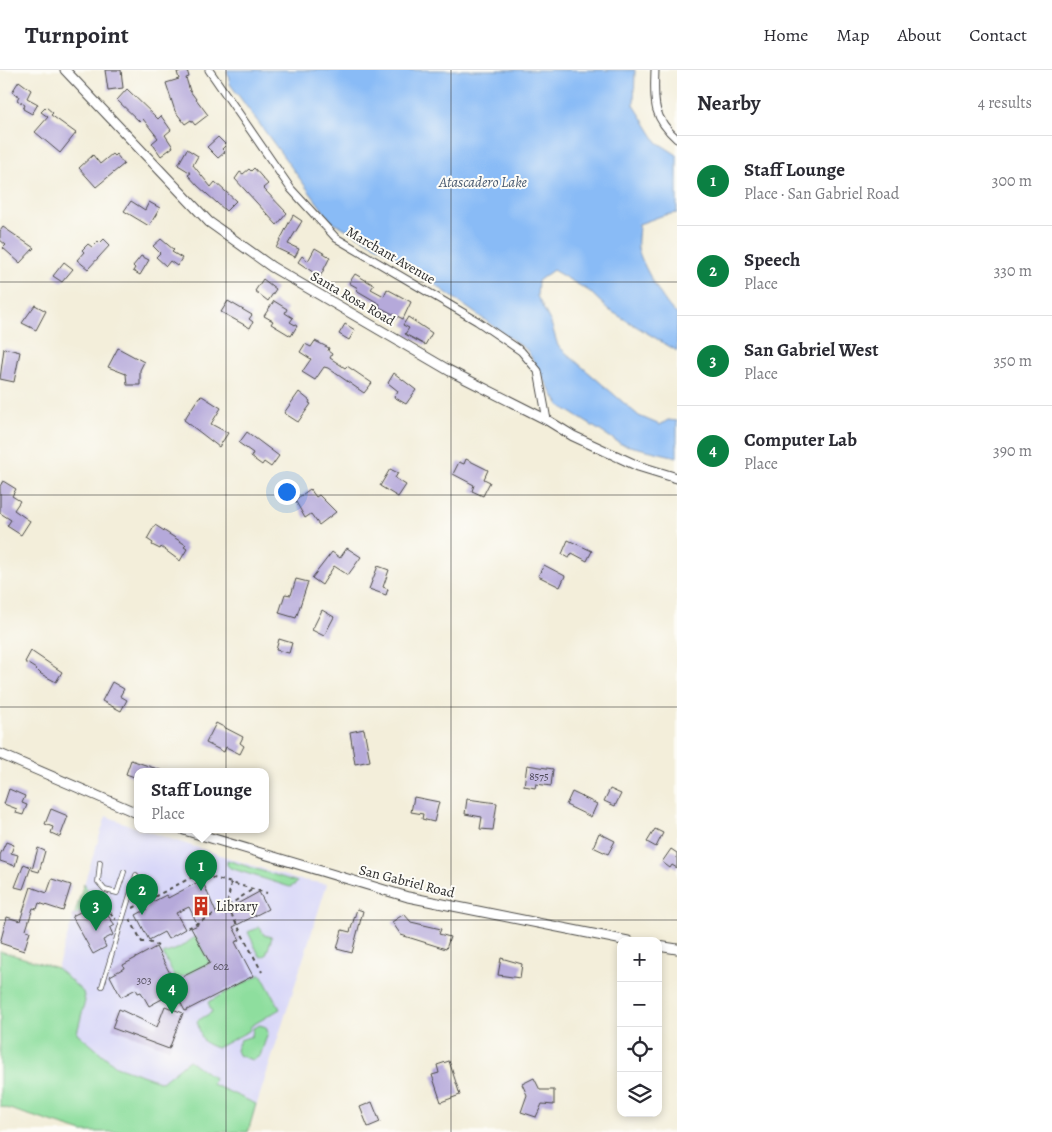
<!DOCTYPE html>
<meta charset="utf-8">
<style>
body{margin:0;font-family:Alegreya,serif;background:#f7f7f7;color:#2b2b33}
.controls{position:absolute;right:15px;bottom:15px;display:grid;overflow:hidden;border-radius:10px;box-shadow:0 2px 8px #0003}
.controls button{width:45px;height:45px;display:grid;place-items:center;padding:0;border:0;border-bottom:1px solid #e1e1e2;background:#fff;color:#2b2b33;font:25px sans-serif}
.you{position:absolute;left:286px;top:421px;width:18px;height:18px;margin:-12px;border:4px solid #fff;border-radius:50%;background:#1a73e8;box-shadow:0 0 0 8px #1a73e833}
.badge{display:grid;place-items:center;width:32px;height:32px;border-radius:50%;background:#0b8043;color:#fff;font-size:16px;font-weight:700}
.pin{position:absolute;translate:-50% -41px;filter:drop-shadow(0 1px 2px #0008)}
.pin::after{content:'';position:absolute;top:26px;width:18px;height:15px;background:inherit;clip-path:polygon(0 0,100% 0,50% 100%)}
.popup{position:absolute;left:134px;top:698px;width:135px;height:65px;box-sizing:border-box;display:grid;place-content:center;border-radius:10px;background:#fff;filter:drop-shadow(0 1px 4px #0005);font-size:16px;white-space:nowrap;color:#7c7c81}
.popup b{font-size:19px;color:#2b2b33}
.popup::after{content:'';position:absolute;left:50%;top:100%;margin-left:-10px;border:10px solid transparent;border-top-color:#fff}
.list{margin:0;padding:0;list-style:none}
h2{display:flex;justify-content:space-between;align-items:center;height:65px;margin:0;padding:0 20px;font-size:21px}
h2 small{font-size:16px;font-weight:400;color:#7c7c81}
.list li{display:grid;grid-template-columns:32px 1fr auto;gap:15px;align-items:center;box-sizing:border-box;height:90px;padding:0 20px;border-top:1px solid #e1e1e2}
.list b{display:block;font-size:19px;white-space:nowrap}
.list p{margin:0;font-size:16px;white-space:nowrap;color:#7c7c81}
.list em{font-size:16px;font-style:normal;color:#7c7c81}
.icon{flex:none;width:28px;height:28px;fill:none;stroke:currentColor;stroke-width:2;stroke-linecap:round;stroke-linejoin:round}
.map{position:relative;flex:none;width:677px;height:1062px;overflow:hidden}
header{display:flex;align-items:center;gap:30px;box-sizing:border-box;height:70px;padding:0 25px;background:#fff;border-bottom:1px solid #e1e1e2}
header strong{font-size:24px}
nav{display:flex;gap:28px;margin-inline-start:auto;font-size:18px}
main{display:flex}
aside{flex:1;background:#fff}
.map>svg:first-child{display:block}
.built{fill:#d8d7f8}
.green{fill:#8ede9e;stroke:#5c8464}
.water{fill:#89bbf6;stroke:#5a7390}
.building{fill:#b5a9da}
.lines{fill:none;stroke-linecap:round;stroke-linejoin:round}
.service-casing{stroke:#494845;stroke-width:5.5}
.minor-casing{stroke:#494845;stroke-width:9}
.tertiary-casing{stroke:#494845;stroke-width:11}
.path{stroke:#494845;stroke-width:2;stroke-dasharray:4 4;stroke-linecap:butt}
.service{stroke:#fff;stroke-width:4}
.minor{stroke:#fff;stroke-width:7}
.tertiary{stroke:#fff;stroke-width:9}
.grid{fill:none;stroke:#2b2b2b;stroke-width:1;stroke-opacity:0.55}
.labels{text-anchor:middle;stroke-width:4;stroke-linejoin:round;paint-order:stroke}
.number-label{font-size:11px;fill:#4e4a57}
.street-label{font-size:14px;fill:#2b2b2b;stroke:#fdfcf7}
.poi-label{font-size:14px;fill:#2b2b2b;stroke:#fdfcf7;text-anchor:start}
.water-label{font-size:15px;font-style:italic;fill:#4c5d72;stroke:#fdfcf7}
</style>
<header>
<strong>Turnpoint</strong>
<nav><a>Home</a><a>Map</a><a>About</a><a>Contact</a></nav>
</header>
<main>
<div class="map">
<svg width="677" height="1062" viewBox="0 0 677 1062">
<rect width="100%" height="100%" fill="#fdfcf7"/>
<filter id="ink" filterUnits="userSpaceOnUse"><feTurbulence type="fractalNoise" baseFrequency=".02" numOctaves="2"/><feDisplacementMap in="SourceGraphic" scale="10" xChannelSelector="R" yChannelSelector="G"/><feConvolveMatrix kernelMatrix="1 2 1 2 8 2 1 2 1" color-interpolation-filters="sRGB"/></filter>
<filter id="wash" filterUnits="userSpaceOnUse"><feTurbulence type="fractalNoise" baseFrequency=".0096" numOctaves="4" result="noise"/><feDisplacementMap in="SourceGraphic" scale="20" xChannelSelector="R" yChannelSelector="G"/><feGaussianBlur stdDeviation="1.12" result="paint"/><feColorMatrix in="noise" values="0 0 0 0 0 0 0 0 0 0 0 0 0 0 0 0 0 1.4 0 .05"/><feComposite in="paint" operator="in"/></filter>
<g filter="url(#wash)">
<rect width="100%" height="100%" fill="#f3eeda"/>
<!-- built -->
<polygon class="built" points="106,746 137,758 137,760 143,760 295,809 327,814 248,1062 83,1062 0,1036 0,881 57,898"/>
<!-- green -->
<g class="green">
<polygon points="227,790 297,812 296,814 290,817 230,798 227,795"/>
<polygon points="84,813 95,835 74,846"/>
<polygon points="260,857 264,865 272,867 266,885 262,887 259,885 248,862"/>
<path d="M 196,867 L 210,893 L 176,910 L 163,884 C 170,881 175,881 182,876 C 188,873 190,869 196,867 Z"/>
<polygon points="0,881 57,898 83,922 85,931 77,963 116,996 162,1012 189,990 214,1008 212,1014 256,1034 248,1062 83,1062 0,1036"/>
<path d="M 261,904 L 280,939 L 251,956 L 249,961 L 217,978 C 199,972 202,968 197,951 L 212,942 L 208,932 Z"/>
<polygon points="260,955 266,957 268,963 260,986 252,990 238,985 236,980 240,970 252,966 253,958"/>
</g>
<!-- water -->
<path class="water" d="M 227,0 L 635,0 L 634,35 L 657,72 L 677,85 L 677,143 L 664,145 L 639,154 C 639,161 637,171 638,178 C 640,191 666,238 677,244 L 677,281 L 609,240 L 589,221 L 553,200 L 538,211 L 537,226 L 551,253 L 558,276 L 639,346 L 660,355 L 668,350 L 677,351 L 677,387 L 621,374 L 559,335 L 527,280 L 392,184 L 331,151 L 230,14 Z"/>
<g id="blocks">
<!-- building -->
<g class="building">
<polygon points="105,0 121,0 123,18 108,20"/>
<polygon points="187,0 189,7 186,8 190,21 208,45 195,55 191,50 185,54 175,41 166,13 179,9 177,2"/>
<polygon points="19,11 31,20 27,28 38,34 32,44 23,39 25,35 17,30 19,26 12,22"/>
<polygon points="127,19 158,49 161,46 171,60 165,65 173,77 161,86 152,73 158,68 143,49 140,52 117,30"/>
<polygon points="46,37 53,43 51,45 76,63 60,83 35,62 48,47 41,42"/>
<polygon points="218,67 226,75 222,79 225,82 218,88 207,77"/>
<polygon points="187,79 198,86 193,95 211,117 215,112 236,131 226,141 198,116 188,105 191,103 178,95"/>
<polygon points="112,84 114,86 116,84 124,94 96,117 79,98 93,85 100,94"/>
<polygon points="254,98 268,114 263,118 287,143 277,155 235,109 240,102 243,104 249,99 251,101"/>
<polygon points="131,131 145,140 149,132 160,138 149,156 124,141"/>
<polygon points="293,145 302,151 288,174 299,179 295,187 276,178"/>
<polygon points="3,157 34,178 20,193 3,178 6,175 0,170 0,161"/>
<polygon points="104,169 110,175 88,199 77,190 84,182 82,180 88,174 92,177 98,171 100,173"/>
<polygon points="161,169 174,180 172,182 182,188 177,196 170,191 166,196 156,187 160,183 153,176"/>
<polygon points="315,178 330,187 320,207 298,192 302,186 308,191"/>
<polygon points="141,186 149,190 140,205 133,201 135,198 133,196"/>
<polygon points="64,192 73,199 62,212 53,206"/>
<polygon points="355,204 374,215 371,219 384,226 387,219 411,232 403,249 379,237 380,234 356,220 358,218 349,213"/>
<polygon points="263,209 276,219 268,231 255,221"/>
<polygon points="228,231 252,245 249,249 253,252 250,258 221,242"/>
<polygon points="274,231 287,239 285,243 293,248 290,252 297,256 291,266 271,254 273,251 264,246"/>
<polygon points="35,235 46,241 36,260 22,253"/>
<polygon points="408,247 432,263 425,275 405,264 409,258 403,255"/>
<polygon points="345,254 355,260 349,270 339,264"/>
<polygon points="315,271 329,278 328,281 332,284 330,288 345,298 347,296 372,313 364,323 328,298 324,297 315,310 302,302 311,289 300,282 305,274 311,277"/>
<polygon points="4,278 20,282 14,312 0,309"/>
<polygon points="118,278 144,292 140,300 140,315 127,315 126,304 108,297"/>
<polygon points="394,303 416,320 406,334 394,327 398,321 388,313"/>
<polygon points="299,322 310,331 309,333 311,334 298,352 284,343"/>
<polygon points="202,326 221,338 211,354 228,363 219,377 184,350 199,327"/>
<polygon points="247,362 279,386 271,397 264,392 262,395 251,387 253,383 239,373"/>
<polygon points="466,389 488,400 484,409 490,412 483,426 472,421 474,415 453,404 459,392 464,394"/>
<polygon points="390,399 398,403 395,408 406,415 398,427 380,416"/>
<polygon points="3,411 16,419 12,426 20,431 14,440 30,451 21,465 7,456 11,450 0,443 0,416"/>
<polygon points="310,419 316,427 319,425 336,442 319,455 311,444 305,448 295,430"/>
<polygon points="155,455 186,475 184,477 187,479 180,491 161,477 160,479 152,475 153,473 147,469"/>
<polygon points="568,470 592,481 587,491 572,483 569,488 562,484"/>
<polygon points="347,478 361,487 348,505 334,496 322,515 312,508 332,482 340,488"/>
<polygon points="544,495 565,506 560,517 538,506"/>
<polygon points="378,496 389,500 383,517 388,519 386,525 369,519"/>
<polygon points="296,509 308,512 296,548 279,543 285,524 291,525"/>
<polygon points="322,540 334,547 324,566 312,560"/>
<polygon points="279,569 292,573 289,583 276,580"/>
<polygon points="31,581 62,602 56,612 41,604 36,599 25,592"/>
<polygon points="112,612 124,619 120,626 127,630 121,641 102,631"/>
<polygon points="216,653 243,667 240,673 244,676 240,684 226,677 224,682 206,673"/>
<polygon points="364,659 370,691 355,694 350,662"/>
<polygon points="131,690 163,701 162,702 137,702 137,708 126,704"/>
<polygon points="527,695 553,699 551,716 536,714 535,718 524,716"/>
<polygon points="9,719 25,726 22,733 27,735 23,745 16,743 17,739 4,734"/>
<polygon points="610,719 621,724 615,736 604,731"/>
<polygon points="572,722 597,734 591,747 566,735"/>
<polygon points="414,727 439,732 434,752 422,749 423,744 411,742"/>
<polygon points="467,729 497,733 493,760 480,759 482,747 465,744"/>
<polygon points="51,739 68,746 60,767 51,763 53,757 45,754"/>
<polygon points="655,759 663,763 656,777 647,772"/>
<polygon points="599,763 615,771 608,784 593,777"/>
<polygon points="6,772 14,775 11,783 18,785 15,796 0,791 0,785"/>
<polygon points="38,778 45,781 39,802 32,800"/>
<polygon points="671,779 677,783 677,798 672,795 670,798 662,792"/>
<polygon points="24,794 31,797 23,819 15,817"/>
<polygon points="52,809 71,815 63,841 39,833 37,839 33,838 26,860 30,861 24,881 0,873 7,847 20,851 31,817 47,823"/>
<polygon points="202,810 217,845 259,822 268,839 233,857 240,870 235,872 253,906 185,941 175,922 149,936 141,922 138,923 136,919 121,927 110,906 124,898 123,895 156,877 174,911 210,893 191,858 198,855 189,837 176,843 185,859 168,869 164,862 149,870 136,845 147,839 145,836 166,825 168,828"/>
<polygon points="105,830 102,838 115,855 110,858 113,865 103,870 106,877 93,884 72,846"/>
<polygon points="357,839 363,841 352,883 337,879 342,860 350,862"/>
<polygon points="404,844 411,852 441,859 439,864 450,867 446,879 401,865 392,852"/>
<polygon points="501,888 522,894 520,908 498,905"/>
<polygon points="165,936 183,943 169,979 112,958 119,939 157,957"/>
<polygon points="449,991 460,1025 441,1032 432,1005 439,1003 437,995"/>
<polygon points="534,1008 540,1020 554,1020 554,1035 542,1034 536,1047 521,1042 527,1025 522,1014"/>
<polygon points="372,1032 380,1052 368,1057 360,1037"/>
</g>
</g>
</g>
<g filter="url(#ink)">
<use href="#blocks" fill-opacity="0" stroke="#494845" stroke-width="1"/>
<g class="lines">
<defs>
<g id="service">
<polyline points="100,792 98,812 105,820 117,823 124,802"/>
<polyline points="102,916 136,805"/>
</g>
<g id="minor">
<polyline points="209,0 291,119 336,168 477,251 521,281 538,301 547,350"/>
<path d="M 655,0 C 654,31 652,47 677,69"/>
</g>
<g id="tertiary">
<polyline points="65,0 209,152 272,197 450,301 547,350 573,366 638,396 677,408"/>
<polyline points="0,684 137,743"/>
<polyline points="184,760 408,827 628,871"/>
<polyline points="658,876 677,879"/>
</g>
</defs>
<!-- service casing -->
<use href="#service" class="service-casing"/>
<!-- minor casing -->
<use href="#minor" class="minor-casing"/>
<!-- tertiary casing -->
<use href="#tertiary" class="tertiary-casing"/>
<!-- path -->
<g class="path">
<polyline points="196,803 267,823"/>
<polyline points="231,813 227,836 262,902"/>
<polyline points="102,834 106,832 113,848 116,849"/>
<polyline points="228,836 253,819"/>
<polyline points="133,838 196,805 202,782"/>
<polyline points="130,849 142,872 149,872 158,876"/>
<polyline points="188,858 228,837"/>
</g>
<!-- service -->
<use href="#service" class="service"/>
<!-- minor -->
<use href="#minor" class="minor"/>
<!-- tertiary -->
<use href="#tertiary" class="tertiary"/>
</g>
</g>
<!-- grid -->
<path class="grid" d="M 226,0 L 226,1062M 451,0 L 451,1062M 0,212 L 677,212M 0,425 L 677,425M 0,637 L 677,637M 0,850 L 677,850"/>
<!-- icons -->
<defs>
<symbol id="building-bare" viewBox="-9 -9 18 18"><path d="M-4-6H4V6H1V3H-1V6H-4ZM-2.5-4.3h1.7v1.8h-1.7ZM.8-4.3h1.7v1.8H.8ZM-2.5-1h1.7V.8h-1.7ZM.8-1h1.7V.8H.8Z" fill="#c8321e" stroke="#fdfcf7" stroke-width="2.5" paint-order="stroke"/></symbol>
</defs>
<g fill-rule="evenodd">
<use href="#building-bare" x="187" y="822" width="28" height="28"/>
</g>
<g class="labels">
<!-- number labels -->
<g class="number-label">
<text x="539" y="710">8575</text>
<text x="221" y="900">602</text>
<text x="144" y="914">303</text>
</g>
<!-- street labels -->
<g class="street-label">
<text transform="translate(391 185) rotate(30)" y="5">Marchant Avenue</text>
<text transform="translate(353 228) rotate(30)" y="5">Santa Rosa Road</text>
<text transform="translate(407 811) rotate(14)" y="5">San Gabriel Road</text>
</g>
<!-- poi labels -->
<g class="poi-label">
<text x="216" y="841">Library</text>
</g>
<!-- water labels -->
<g class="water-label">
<text x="483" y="117">Atascadero Lake</text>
</g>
</g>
</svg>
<div class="controls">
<button>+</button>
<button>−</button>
<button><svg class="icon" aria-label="locate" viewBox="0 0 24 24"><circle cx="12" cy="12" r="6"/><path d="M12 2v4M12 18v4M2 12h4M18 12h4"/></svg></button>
<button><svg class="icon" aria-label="layers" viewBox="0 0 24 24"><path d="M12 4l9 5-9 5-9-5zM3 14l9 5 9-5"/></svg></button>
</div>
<div class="you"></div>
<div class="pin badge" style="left:201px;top:821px">1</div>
<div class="popup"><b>Staff Lounge</b>Place</div>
<div class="pin badge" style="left:142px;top:845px">2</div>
<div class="pin badge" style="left:96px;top:861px">3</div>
<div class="pin badge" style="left:172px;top:944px">4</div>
</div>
<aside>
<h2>Nearby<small>4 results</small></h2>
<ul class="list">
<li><span class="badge">1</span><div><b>Staff Lounge</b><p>Place · San Gabriel Road</p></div><em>300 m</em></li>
<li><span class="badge">2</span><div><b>Speech</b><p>Place</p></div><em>330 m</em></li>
<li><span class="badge">3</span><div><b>San Gabriel West</b><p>Place</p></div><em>350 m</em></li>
<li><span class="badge">4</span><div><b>Computer Lab</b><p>Place</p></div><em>390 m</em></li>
</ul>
</aside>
</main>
